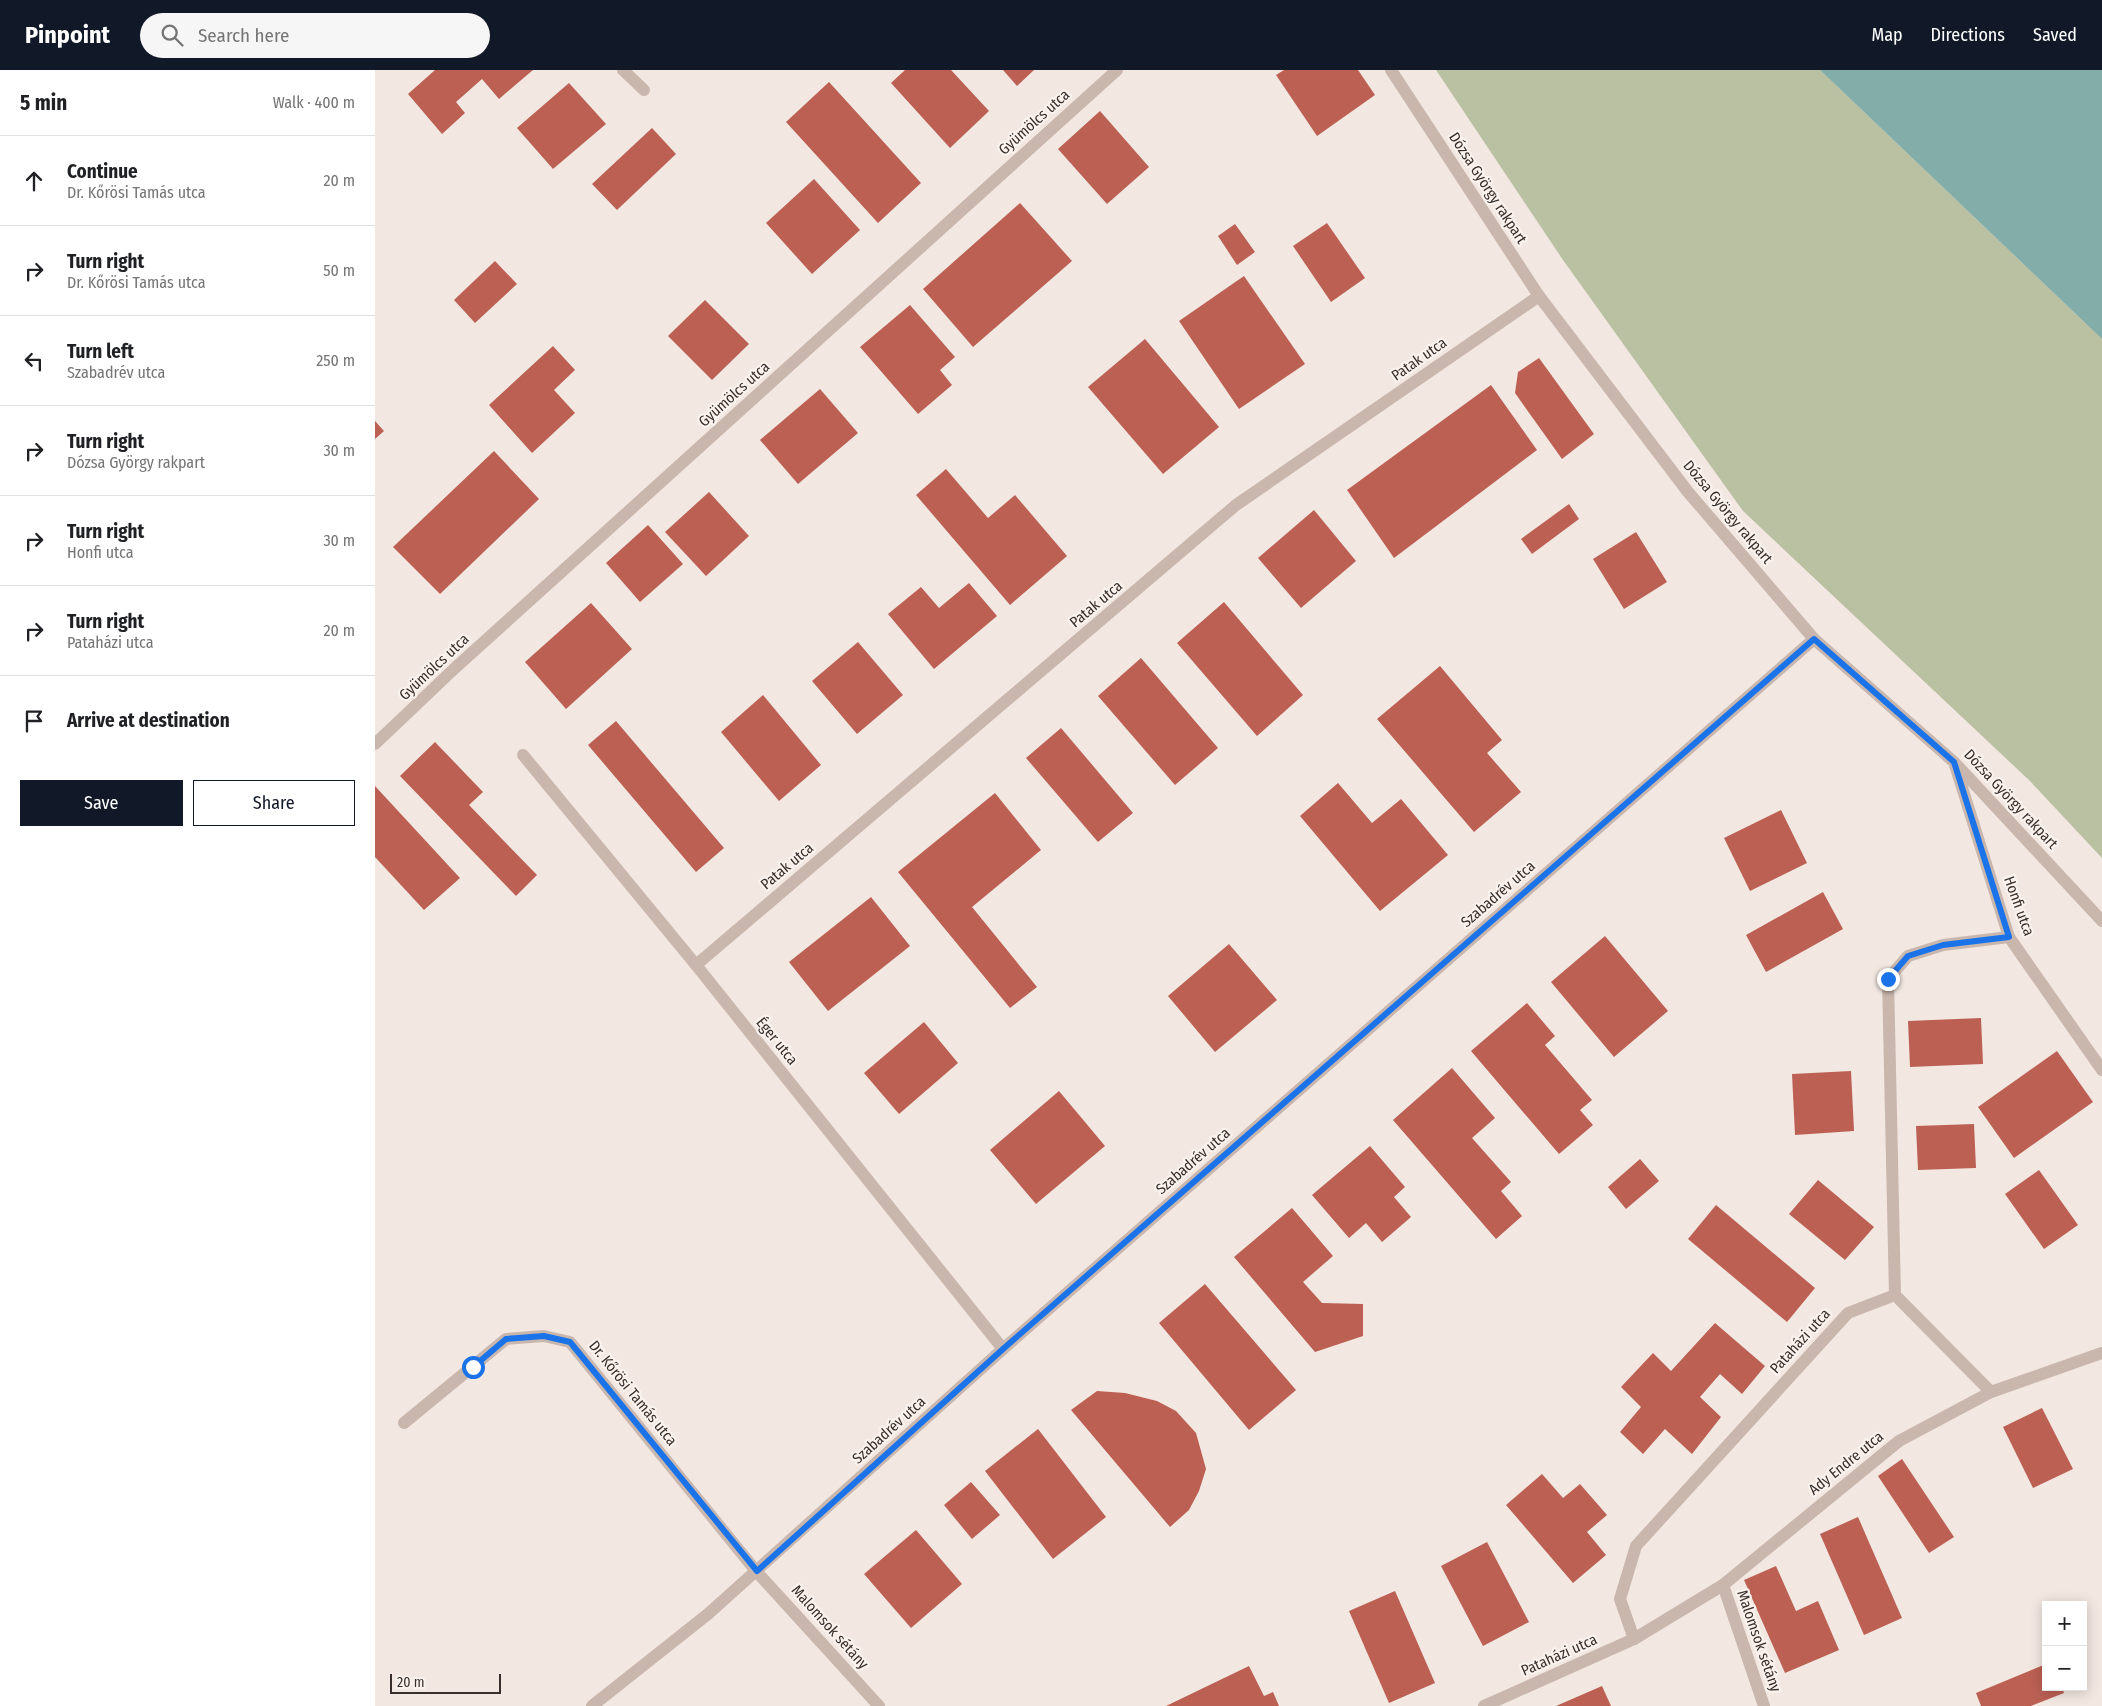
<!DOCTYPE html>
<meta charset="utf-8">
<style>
body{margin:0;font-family:"Fira Sans Condensed",sans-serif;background:#f6f6f6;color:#202124}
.controls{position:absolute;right:15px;bottom:15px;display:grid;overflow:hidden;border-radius:0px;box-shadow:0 2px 12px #0003}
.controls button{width:45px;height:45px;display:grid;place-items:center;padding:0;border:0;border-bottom:1px solid #e0e0e0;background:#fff;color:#202124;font:25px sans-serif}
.scale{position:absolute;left:15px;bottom:12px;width:111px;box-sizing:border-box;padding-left:5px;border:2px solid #382e2b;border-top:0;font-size:14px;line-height:18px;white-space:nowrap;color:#382e2b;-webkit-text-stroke:4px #f9f2ed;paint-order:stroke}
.stop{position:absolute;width:15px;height:15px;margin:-11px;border:4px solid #1a73e8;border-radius:50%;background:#fff}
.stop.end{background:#1a73e8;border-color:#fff;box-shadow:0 1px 5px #0008}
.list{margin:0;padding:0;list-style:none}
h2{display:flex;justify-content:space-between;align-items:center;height:65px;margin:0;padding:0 20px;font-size:21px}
h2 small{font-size:16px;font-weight:400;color:#757577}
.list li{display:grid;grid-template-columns:32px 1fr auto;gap:15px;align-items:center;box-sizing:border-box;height:90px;padding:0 20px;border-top:1px solid #e0e0e0}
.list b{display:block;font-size:19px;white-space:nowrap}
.list p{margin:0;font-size:16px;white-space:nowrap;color:#757577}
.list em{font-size:16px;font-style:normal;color:#757577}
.actions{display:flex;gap:10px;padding:15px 20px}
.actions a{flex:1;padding:11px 0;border:1px solid #111827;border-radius:0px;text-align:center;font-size:18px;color:#111827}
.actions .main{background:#111827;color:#fff}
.icon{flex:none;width:28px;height:28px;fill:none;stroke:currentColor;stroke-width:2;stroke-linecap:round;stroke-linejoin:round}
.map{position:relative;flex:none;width:1727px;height:1636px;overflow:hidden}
header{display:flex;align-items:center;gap:30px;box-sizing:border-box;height:70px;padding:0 25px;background:#111827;color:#fff}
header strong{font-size:24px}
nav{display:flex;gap:28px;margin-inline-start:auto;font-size:18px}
.search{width:350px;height:45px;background:#f6f6f6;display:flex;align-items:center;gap:12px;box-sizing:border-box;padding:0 18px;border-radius:28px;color:#757577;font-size:19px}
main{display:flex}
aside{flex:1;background:#fff}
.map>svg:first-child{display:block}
.green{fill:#bac0a2}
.water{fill:#82ada9}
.building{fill:#bc6054}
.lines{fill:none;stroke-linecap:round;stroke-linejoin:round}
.minor{stroke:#c9b6ad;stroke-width:12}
.route{stroke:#1a73e8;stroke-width:6}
.labels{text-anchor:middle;stroke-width:4.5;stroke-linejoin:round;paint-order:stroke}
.street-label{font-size:15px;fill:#382e2b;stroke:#f9f2ed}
</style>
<header>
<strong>Pinpoint</strong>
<div class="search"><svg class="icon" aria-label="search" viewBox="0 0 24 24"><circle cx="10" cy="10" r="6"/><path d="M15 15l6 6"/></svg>Search here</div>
<nav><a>Map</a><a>Directions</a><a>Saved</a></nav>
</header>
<main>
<aside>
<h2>5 min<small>Walk · 400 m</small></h2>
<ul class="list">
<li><svg class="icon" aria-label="ahead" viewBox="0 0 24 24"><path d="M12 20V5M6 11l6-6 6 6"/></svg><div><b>Continue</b><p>Dr. Kőrösi Tamás utca</p></div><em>20 m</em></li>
<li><svg class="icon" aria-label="right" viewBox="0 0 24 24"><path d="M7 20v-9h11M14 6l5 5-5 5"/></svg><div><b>Turn right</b><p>Dr. Kőrösi Tamás utca</p></div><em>50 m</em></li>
<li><svg class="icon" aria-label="left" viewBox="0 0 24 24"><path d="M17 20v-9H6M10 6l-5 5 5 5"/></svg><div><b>Turn left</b><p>Szabadrév utca</p></div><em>250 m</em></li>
<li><svg class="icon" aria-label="right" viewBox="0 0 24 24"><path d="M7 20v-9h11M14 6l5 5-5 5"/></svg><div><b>Turn right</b><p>Dózsa György rakpart</p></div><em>30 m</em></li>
<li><svg class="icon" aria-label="right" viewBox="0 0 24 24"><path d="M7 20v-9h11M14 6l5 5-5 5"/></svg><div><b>Turn right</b><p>Honfi utca</p></div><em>30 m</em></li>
<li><svg class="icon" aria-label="right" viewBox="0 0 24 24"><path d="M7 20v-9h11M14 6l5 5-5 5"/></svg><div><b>Turn right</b><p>Pataházi utca</p></div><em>20 m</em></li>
<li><svg class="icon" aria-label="arrive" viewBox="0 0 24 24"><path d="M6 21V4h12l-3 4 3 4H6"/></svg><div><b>Arrive at destination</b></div></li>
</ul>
<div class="actions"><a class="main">Save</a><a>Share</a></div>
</aside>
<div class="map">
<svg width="1727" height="1636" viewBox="0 0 1727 1636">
<rect width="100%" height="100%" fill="#f2e7e1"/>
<!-- green -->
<polygon class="green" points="1061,0 1445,0 1727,269 1727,788 1655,711 1368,441 1188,190"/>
<!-- water -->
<polygon class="water" points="1445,0 1727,0 1727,269"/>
<!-- building -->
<g class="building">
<polygon points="60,0 158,0 124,29 107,9 81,32 90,43 67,64 33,24"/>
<polygon points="530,0 576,0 614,41 575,78 516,13"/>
<polygon points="628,0 659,0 642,16"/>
<polygon points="909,0 983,0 1000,25 942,66 901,5"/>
<polygon points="454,12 546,113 503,153 411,52"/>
<polygon points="194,13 231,54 178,99 142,58"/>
<polygon points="725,41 774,97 732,134 683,79"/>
<polygon points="277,58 301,84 242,140 217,114"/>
<polygon points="439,109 485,160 437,204 391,153"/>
<polygon points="645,133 697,191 598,277 548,219"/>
<polygon points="952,153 990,208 956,232 918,176"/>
<polygon points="860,154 880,182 862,195 843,166"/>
<polygon points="120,191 142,214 100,253 79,230"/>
<polygon points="869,206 930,294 864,339 804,251"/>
<polygon points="330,230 374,274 337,310 293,266"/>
<polygon points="535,235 580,287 565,300 577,315 543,344 485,277"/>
<polygon points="770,269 844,357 788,404 713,317"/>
<polygon points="178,276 200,300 179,320 200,343 157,383 114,335"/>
<polygon points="1164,288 1219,364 1187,389 1140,323 1143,302"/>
<polygon points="1116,315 1162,380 1019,488 972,420"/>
<polygon points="445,319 483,363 423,414 385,370"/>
<polygon points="0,351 9,361 0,369"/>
<polygon points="119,381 164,429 65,524 18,477"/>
<polygon points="571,399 613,448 640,425 692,486 635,535 541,425"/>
<polygon points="334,422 374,466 331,506 290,462"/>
<polygon points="1194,434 1204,449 1157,484 1146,469"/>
<polygon points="939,440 981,491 926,538 883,488"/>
<polygon points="273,455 308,494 265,532 231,493"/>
<polygon points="1261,462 1292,512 1249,539 1218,489"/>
<polygon points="594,513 622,546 559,599 513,544 546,517 564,538"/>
<polygon points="849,532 928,625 882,666 802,573"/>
<polygon points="216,533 257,579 191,639 150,592"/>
<polygon points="483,572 528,625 482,664 437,611"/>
<polygon points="766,588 843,678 800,715 723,626"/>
<polygon points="1065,596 1127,670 1112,683 1146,722 1099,762 1002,649"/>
<polygon points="388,625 446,695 404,731 346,662"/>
<polygon points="241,651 349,778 321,802 213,675"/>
<polygon points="686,658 758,743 723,772 651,688"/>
<polygon points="60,672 108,722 94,735 162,805 141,826 25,706"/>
<polygon points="963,713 997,753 1026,729 1073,785 1005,841 925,746"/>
<polygon points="0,716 85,808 49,840 0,787"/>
<polygon points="620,723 666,780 597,837 662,917 635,938 523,802"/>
<polygon points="1406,740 1432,793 1375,821 1349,768"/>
<polygon points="1448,822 1468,859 1391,902 1371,865"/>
<polygon points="496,827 535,876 453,941 414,892"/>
<polygon points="1230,866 1293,941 1239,987 1176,912"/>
<polygon points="854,874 902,930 840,982 793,926"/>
<polygon points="1152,933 1180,966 1170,975 1217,1030 1205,1040 1218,1055 1184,1084 1096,981"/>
<polygon points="1606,948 1608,994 1535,997 1533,951"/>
<polygon points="549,952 583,993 524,1044 489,1003"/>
<polygon points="1682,981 1718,1032 1639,1088 1603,1037"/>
<polygon points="1077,998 1120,1048 1097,1068 1136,1112 1126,1121 1147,1146 1121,1169 1018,1050"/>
<polygon points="1476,1001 1479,1061 1420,1065 1417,1004"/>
<polygon points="684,1021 730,1076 661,1134 615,1080"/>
<polygon points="1599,1054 1601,1098 1543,1100 1541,1056"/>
<polygon points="995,1076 1030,1117 1019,1127 1036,1147 1007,1172 991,1153 974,1168 937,1125"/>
<polygon points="1265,1089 1284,1111 1251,1139 1233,1117"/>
<polygon points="1664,1100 1703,1155 1669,1179 1630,1124"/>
<polygon points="1443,1110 1499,1157 1470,1190 1414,1144"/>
<polygon points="1341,1135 1440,1218 1412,1252 1313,1169"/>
<polygon points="917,1138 958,1186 928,1212 947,1233 988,1234 988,1266 940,1282 859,1187"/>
<polygon points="830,1214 921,1320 874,1360 784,1253"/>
<polygon points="1340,1253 1390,1296 1367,1324 1345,1304 1325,1327 1346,1347 1317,1384 1290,1359 1268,1384 1245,1362 1266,1337 1246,1317 1278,1283 1296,1301"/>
<polygon points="722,1321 750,1323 782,1331 801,1341 821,1363 831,1399 824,1421 814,1440 795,1457 696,1340"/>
<polygon points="1667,1338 1698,1399 1658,1418 1628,1357"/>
<polygon points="663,1359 731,1447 678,1489 610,1401"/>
<polygon points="1527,1389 1579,1467 1554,1483 1503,1406"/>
<polygon points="1167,1404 1188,1428 1205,1414 1232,1445 1212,1462 1231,1485 1198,1513 1131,1435"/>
<polygon points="596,1412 625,1445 597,1469 569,1435"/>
<polygon points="1483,1447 1527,1548 1489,1565 1445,1464"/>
<polygon points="541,1460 587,1514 536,1558 489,1504"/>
<polygon points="1112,1472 1154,1552 1108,1576 1066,1496"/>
<polygon points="1401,1496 1421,1541 1443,1531 1464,1580 1410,1603 1369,1510"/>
<polygon points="1020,1521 1060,1613 1014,1633 974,1541"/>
<polygon points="1671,1594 1671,1617 1687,1617 1689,1623 1656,1636 1606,1636 1601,1623"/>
<polygon points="874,1596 889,1626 898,1622 904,1636 791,1636"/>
<polygon points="1227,1616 1236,1636 1181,1636"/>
</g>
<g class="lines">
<!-- minor -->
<g class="minor">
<polyline points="248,0 269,20"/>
<polyline points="1016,0 1164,226 1313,422 1439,569 1579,692 1727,851"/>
<polyline points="0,674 80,598 742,0"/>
<polyline points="148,685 321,895 628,1279"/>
<polyline points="1580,695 1634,867 1727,1000"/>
<polyline points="321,895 861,435 1164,226"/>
<polyline points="1520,1225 1616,1322"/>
<polyline points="29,1353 131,1269 169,1266 195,1272 381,1501 504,1636"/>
<polyline points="1348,1515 1389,1636"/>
<polyline points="1259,1569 1245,1529 1261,1476 1473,1243 1520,1225 1513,909 1533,886 1568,875 1634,867"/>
<polyline points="217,1636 333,1544 628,1279 1439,569"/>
<polyline points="1109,1636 1259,1569 1348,1515 1524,1371 1616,1322 1727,1283"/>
</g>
</g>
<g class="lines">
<!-- route -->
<polyline class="route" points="98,1297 131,1269 169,1266 195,1272 382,1501 628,1279 1439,569 1579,692 1634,867 1568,875 1533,886 1513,909"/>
</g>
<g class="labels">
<!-- street labels -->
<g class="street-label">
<text transform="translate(659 52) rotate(-42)" y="5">Gyümölcs utca</text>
<text transform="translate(1113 118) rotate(57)" y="5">Dózsa György rakpart</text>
<text transform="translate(1044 289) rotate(-35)" y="5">Patak utca</text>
<text transform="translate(359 324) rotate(-42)" y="5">Gyümölcs utca</text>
<text transform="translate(1353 442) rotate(50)" y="5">Dózsa György rakpart</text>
<text transform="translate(721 534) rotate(-40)" y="5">Patak utca</text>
<text transform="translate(59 597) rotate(-43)" y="5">Gyümölcs utca</text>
<text transform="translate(1636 729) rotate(47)" y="5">Dózsa György rakpart</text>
<text transform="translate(412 796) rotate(-40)" y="5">Patak utca</text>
<text transform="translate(1123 824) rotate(-41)" y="5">Szabadrév utca</text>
<text transform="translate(1644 836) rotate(70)" y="5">Honfi utca</text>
<text transform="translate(402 971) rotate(51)" y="5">Éger utca</text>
<text transform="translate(818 1091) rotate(-41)" y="5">Szabadrév utca</text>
<text transform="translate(1425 1271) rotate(-48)" y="5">Pataházi utca</text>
<text transform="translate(258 1323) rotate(51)" y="5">Dr. Kőrösi Tamás utca</text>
<text transform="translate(514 1360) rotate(-42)" y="5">Szabadrév utca</text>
<text transform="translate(1471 1393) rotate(-39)" y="5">Ady Endre utca</text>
<text transform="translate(455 1557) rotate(48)" y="5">Malomsok sétány</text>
<text transform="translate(1384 1571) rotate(71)" y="5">Malomsok sétány</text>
<text transform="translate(1184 1585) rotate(-24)" y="5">Pataházi utca</text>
</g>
</g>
</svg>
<div class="controls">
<button>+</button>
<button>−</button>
</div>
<div class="scale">20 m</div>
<div class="stop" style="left:98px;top:1297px"></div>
<div class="stop end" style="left:1513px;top:909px"></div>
</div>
</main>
